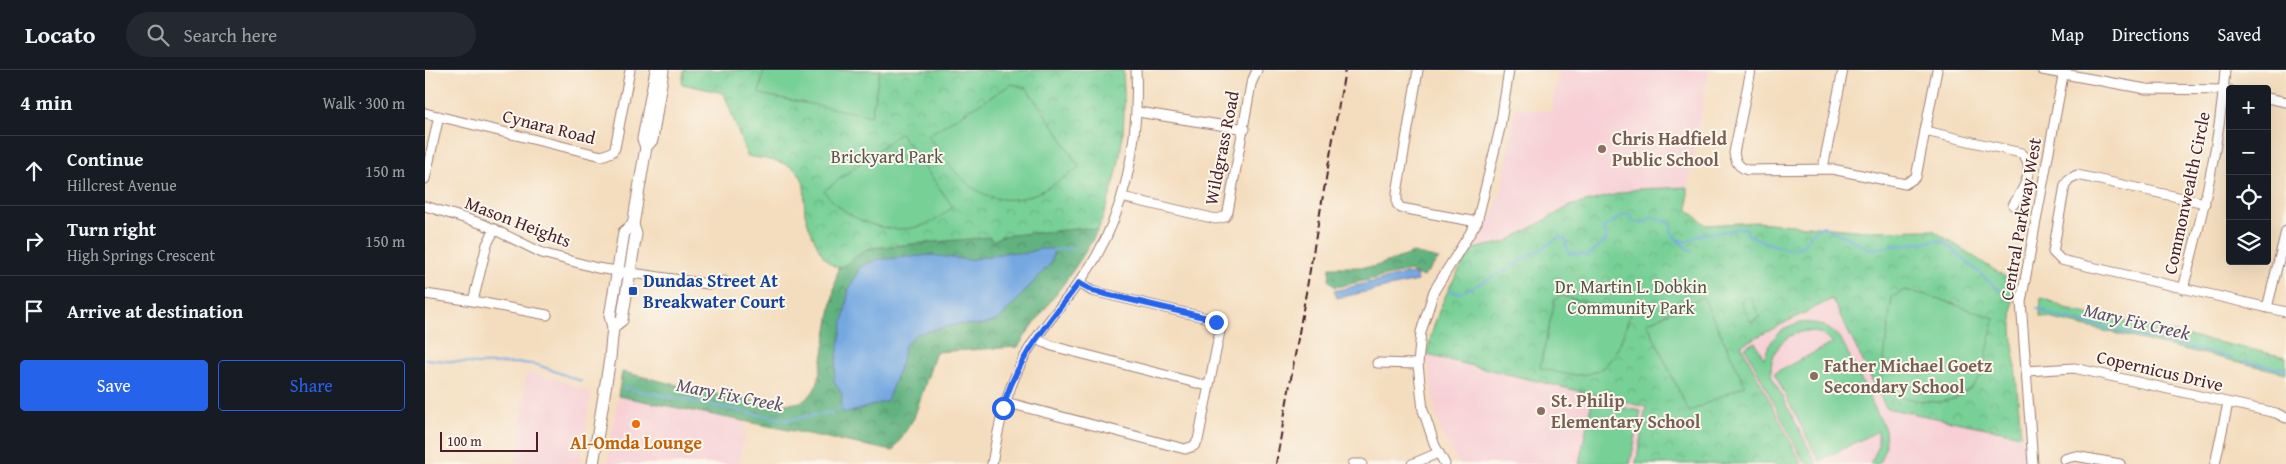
<!DOCTYPE html>
<meta charset="utf-8">
<style>
body{margin:0;font-family:"Gentium Book Plus",serif;background:#242831;color:#f1f3f6}
.controls{position:absolute;right:15px;top:15px;display:grid;overflow:hidden;border-radius:5px;box-shadow:0 5px 20px #0002}
.controls button{width:45px;height:45px;display:grid;place-items:center;padding:0;border:0;border-bottom:1px solid #363941;background:#171b24;color:#f1f3f6;font:25px sans-serif}
.scale{position:absolute;left:15px;bottom:12px;width:98px;box-sizing:border-box;padding-left:5px;border:2px solid #4a1f2b;border-top:0;font-size:14px;line-height:18px;white-space:nowrap;color:#4a1f2b;-webkit-text-stroke:4px #fbf7ec;paint-order:stroke}
.stop{position:absolute;width:15px;height:15px;margin:-11px;border:4px solid #2563eb;border-radius:50%;background:#fff}
.stop.end{background:#2563eb;border-color:#fff;box-shadow:0 1px 5px #0008}
.list{margin:0;padding:0;list-style:none}
h2{display:flex;justify-content:space-between;align-items:center;height:65px;margin:0;padding:0 20px;font-size:21px}
h2 small{font-size:16px;font-weight:400;color:#9ea1a6}
.list li{display:grid;grid-template-columns:32px 1fr auto;gap:15px;align-items:center;box-sizing:border-box;height:70px;padding:0 20px;border-top:1px solid #363941}
.list b{display:block;font-size:19px;white-space:nowrap}
.list p{margin:0;font-size:16px;white-space:nowrap;color:#9ea1a6}
.list em{font-size:16px;font-style:normal;color:#9ea1a6}
.actions{display:flex;gap:10px;padding:15px 20px}
.actions a{flex:1;padding:11px 0;border:1px solid #2563eb;border-radius:5px;text-align:center;font-size:18px;color:#2563eb}
.actions .main{background:#2563eb;color:#fff}
.icon{flex:none;width:28px;height:28px;fill:none;stroke:currentColor;stroke-width:2;stroke-linecap:round;stroke-linejoin:round}
.map{position:relative;flex:none;width:1861px;height:394px;overflow:hidden}
header{display:flex;align-items:center;gap:30px;box-sizing:border-box;height:70px;padding:0 25px;background:#171b24;border-bottom:1px solid #363941}
header strong{font-size:24px}
nav{display:flex;gap:28px;margin-inline-start:auto;font-size:18px}
.search{width:350px;height:45px;background:#242831;display:flex;align-items:center;gap:12px;box-sizing:border-box;padding:0 18px;border-radius:28px;color:#9ea1a6;font-size:19px}
main{display:flex}
aside{flex:1;background:#171b24}
.map>svg:first-child{display:block}
.built{fill:#f7cfd5}
.forest{fill:url(#forest-crowns);stroke:#566855}
.park{fill:url(#park-crowns);stroke:#607860}
.pitch{fill:#77d096;stroke:#607860}
.water{fill:#75a8e1;stroke:#606486}
.lines{fill:none;stroke-linecap:round;stroke-linejoin:round}
.stream{stroke:#75a8e1;stroke-width:2}
.minor-casing{stroke:#9f7e74;stroke-width:11}
.major-casing{stroke:#9f7e74;stroke-width:13}
.minor{stroke:#fff;stroke-width:9}
.major{stroke:#fff;stroke-width:11}
.rail{stroke:#4a1f2b;stroke-width:2;stroke-dasharray:8 4;stroke-linecap:butt}
.route{stroke:#2563eb;stroke-width:6}
.education-dot{fill:#8d6e63;stroke:#fbf7ec;stroke-width:2}
.transit-dot{fill:#1a4fb4;stroke:#fbf7ec;stroke-width:2}
.food-dot{fill:#e8710a;stroke:#fbf7ec;stroke-width:2}
.labels{text-anchor:middle;stroke-width:4;stroke-linejoin:round;paint-order:stroke}
.street-label{font-size:18px;fill:#4a1f2b;stroke:#fbf7ec}
.education-label{font-size:18px;font-weight:bold;fill:#785e54;stroke:#fbf7ec;text-anchor:start}
.park-label{font-size:18px;fill:#58544b;stroke:#fbf7ec}
.transit-label{font-size:18px;font-weight:bold;fill:#164399;stroke:#fbf7ec;text-anchor:start}
.food-label{font-size:18px;font-weight:bold;fill:#c56008;stroke:#fbf7ec}
.water-label{font-size:19px;font-style:italic;fill:#594f6b;stroke:#fbf7ec}
</style>
<header>
<strong>Locato</strong>
<div class="search"><svg class="icon" aria-label="search" viewBox="0 0 24 24"><circle cx="10" cy="10" r="6"/><path d="M15 15l6 6"/></svg>Search here</div>
<nav><a>Map</a><a>Directions</a><a>Saved</a></nav>
</header>
<main>
<aside>
<h2>4 min<small>Walk · 300 m</small></h2>
<ul class="list">
<li><svg class="icon" aria-label="ahead" viewBox="0 0 24 24"><path d="M12 20V5M6 11l6-6 6 6"/></svg><div><b>Continue</b><p>Hillcrest Avenue</p></div><em>150 m</em></li>
<li><svg class="icon" aria-label="right" viewBox="0 0 24 24"><path d="M7 20v-9h11M14 6l5 5-5 5"/></svg><div><b>Turn right</b><p>High Springs Crescent</p></div><em>150 m</em></li>
<li><svg class="icon" aria-label="arrive" viewBox="0 0 24 24"><path d="M6 21V4h12l-3 4 3 4H6"/></svg><div><b>Arrive at destination</b></div></li>
</ul>
<div class="actions"><a class="main">Save</a><a>Share</a></div>
</aside>
<div class="map">
<svg width="1861" height="394" viewBox="0 0 1861 394">
<defs>
<pattern id="forest-crowns" width="20" height="18" patternUnits="userSpaceOnUse" patternTransform="scale(1.25)"><rect width="20" height="18" fill="#61b27f"/><path d="M2 6a3 3 0 1 1 6 0M12 15a3 3 0 1 1 6 0" fill="none" stroke="#529068"/></pattern>
<pattern id="park-crowns" width="20" height="18" patternUnits="userSpaceOnUse" patternTransform="scale(1.25)"><rect width="20" height="18" fill="#77d096"/><path d="M2 6a3 3 0 1 1 6 0M12 15a3 3 0 1 1 6 0" fill="none" stroke="#68b281"/></pattern>
</defs>
<rect width="100%" height="100%" fill="#fbf7ec"/>
<filter id="ink" filterUnits="userSpaceOnUse"><feTurbulence type="fractalNoise" baseFrequency=".02" numOctaves="2"/><feDisplacementMap in="SourceGraphic" scale="10" xChannelSelector="R" yChannelSelector="G"/><feConvolveMatrix kernelMatrix="1 2 1 2 8 2 1 2 1" color-interpolation-filters="sRGB"/></filter>
<filter id="wash" filterUnits="userSpaceOnUse"><feTurbulence type="fractalNoise" baseFrequency=".0096" numOctaves="4" result="noise"/><feDisplacementMap in="SourceGraphic" scale="20" xChannelSelector="R" yChannelSelector="G"/><feGaussianBlur stdDeviation="1.12" result="paint"/><feColorMatrix in="noise" values="0 0 0 0 0 0 0 0 0 0 0 0 0 0 0 0 0 1.4 0 .05"/><feComposite in="paint" operator="in"/></filter>
<g filter="url(#wash)">
<rect width="100%" height="100%" fill="#f4ddbe"/>
<!-- built -->
<g class="built">
<polygon points="1134,0 1284,0 1263,117 1212,119 1145,136 1081,172 1047,179 1069,143 1077,117 1091,37 1126,42"/>
<polygon points="1407,229 1461,338 1596,365 1599,394 1377,394 1315,275"/>
<polygon points="1002,285 1222,338 1211,394 1034,394 1018,366 1011,344"/>
<polygon points="101,302 131,309 166,323 155,394 90,394 94,375"/>
<polygon points="193,326 321,353 314,394 182,394"/>
</g>
<!-- forest -->
<g class="forest">
<path d="M 660,158 L 673,160 C 651,202 619,237 593,277 L 511,282 L 489,348 L 468,381 L 193,326 L 197,302 C 231,309 348,341 375,332 C 385,328 389,321 393,312 L 413,197 L 418,197 L 433,183 L 447,178 L 565,167 L 568,171 L 576,166 Z"/>
<polygon points="988,183 1014,189 998,207 983,201 916,216 910,217 904,211 905,197 948,197"/>
</g>
<!-- park -->
<g class="park">
<path d="M 259,0 L 698,0 C 702,63 696,101 673,160 L 660,158 L 576,166 L 568,171 L 565,167 L 444,178 C 436,182 421,195 416,197 C 399,201 383,156 380,143 C 378,129 383,114 373,102 C 362,90 337,89 322,86 L 299,23 L 257,14 Z"/>
<path d="M 1263,117 L 1263,140 L 1281,155 L 1331,152 L 1443,161 L 1508,160 L 1588,212 L 1587,259 L 1596,365 L 1461,338 L 1407,229 L 1316,275 L 1377,394 L 1211,394 L 1221,337 L 1002,285 C 1010,242 1024,215 1047,179 L 1081,172 L 1145,136 L 1212,119 Z"/>
<polygon points="1616,227 1645,240 1861,287 1861,303 1615,246"/>
</g>
<!-- pitch -->
<g class="pitch">
<polygon points="339,0 455,0 446,46 334,24"/>
<path d="M 587,14 L 601,18 L 633,62 L 654,98 C 639,107 624,119 607,125 C 556,143 528,102 503,65 Z"/>
<path d="M 475,63 L 528,137 C 520,143 511,151 502,154 C 465,168 422,151 399,121 Z"/>
<polygon points="1479,220 1502,225 1569,248 1558,303 1546,318 1529,329 1514,332 1494,331 1455,321 1467,227"/>
<path d="M 1136,226 L 1205,243 C 1197,272 1188,307 1149,305 C 1138,305 1125,300 1115,298 L 1130,230 Z"/>
<polygon points="1325,226 1335,247 1326,252 1315,231"/>
<polygon points="1278,227 1320,315 1264,342 1222,253"/>
<path d="M 1374,253 C 1392,251 1406,257 1417,271 L 1460,359 L 1461,375 L 1454,394 L 1445,394 L 1453,378 L 1453,361 L 1394,391 L 1349,303 L 1408,273 C 1382,245 1340,271 1347,307 L 1392,394 L 1382,394 L 1378,390 L 1320,277 L 1330,272 L 1339,289 C 1344,270 1355,258 1374,253 Z"/>
<polygon points="1167,331 1216,341 1205,394 1154,394"/>
</g>
<!-- water -->
<g class="water">
<polygon points="613,179 629,179 626,193 574,250 557,255 534,254 491,264 479,276 477,291 462,331 419,344 416,338 417,324 409,312 411,292 424,219 435,197 450,190 506,185 544,190 584,182 599,184"/>
<polygon points="980,204 991,205 992,211 912,228 909,221"/>
</g>
<g class="lines">
<!-- stream -->
<g class="stream">
<polyline points="1252,170 1267,182"/>
<polyline points="627,180 650,178"/>
<path d="M 1025,220 C 1027,221 1029,222 1032,223 C 1042,224 1122,176 1134,167 L 1140,168 L 1144,184 L 1150,183 L 1163,186 L 1182,169 L 1178,158 L 1199,144 L 1206,145 L 1206,150 L 1217,154 L 1226,147 L 1242,151 L 1247,156 L 1246,161 L 1251,169 L 1262,172 C 1278,163 1279,163 1297,162 C 1306,161 1312,157 1321,158 L 1323,165 C 1336,170 1368,187 1379,174 C 1386,166 1387,160 1398,156 L 1445,179 L 1517,170 L 1575,221"/>
<polyline points="1612,238 1626,245 1808,288"/>
<polyline points="0,289 54,294 98,293 113,295 156,311"/>
<polyline points="1819,291 1861,300"/>
<polyline points="199,318 362,350 408,342 417,337"/>
</g>
</g>
</g>
<g filter="url(#ink)">
<g class="lines">
<defs>
<g id="minor">
<polyline points="993,0 972,123 972,134 976,138 1052,152"/>
<path d="M 1326,0 L 1309,83 C 1311,93 1313,96 1322,100 L 1407,99 L 1480,114 L 1491,107 L 1512,0"/>
<polyline points="1617,0 1721,19 1805,20"/>
<polyline points="1842,28 1861,32"/>
<polyline points="713,42 820,59"/>
<polyline points="0,43 177,86 187,82 190,78 205,0"/>
<path d="M 1500,61 L 1596,83 C 1613,95 1597,122 1588,135"/>
<polyline points="1398,98 1418,0"/>
<polyline points="0,109 14,46"/>
<polyline points="697,127 791,149 800,147 803,142 826,14 832,0"/>
<polyline points="1780,133 1652,105 1644,109 1640,115 1628,182 1636,190 1861,242"/>
<polyline points="0,136 58,154 117,183 172,198 283,214 299,211"/>
<path d="M 1758,219 C 1777,146 1795,75 1800,0"/>
<polyline points="0,224 48,231 122,245"/>
<polyline points="48,231 62,174 70,159"/>
<polyline points="1842,238 1861,161"/>
<polyline points="611,269 627,276 783,316"/>
<polyline points="952,293 993,294"/>
<polyline points="1601,301 1649,298 1851,343 1861,348"/>
<polyline points="580,332 760,379 769,376 773,370 795,261 793,254 787,249 667,221 654,213"/>
<polyline points="1639,389 1650,386 1695,394"/>
<path d="M 567,394 C 574,353 582,315 604,279 C 624,247 652,220 671,187 C 704,129 714,65 711,0"/>
<polyline points="928,394 937,394"/>
<polyline points="987,394 1013,383"/>
<polyline points="1020,394 1010,376 998,340 993,294 996,262 1009,221 1052,152 1075,58 1084,0"/>
<polyline points="1608,394 1596,232 1639,0"/>
<polyline points="1790,394 1803,333"/>
</g>
<g id="major">
<polyline points="221,77 218,69 231,0"/>
<polyline points="188,257 197,250 211,164 208,155 221,77 227,70 238,0"/>
<polyline points="168,394 185,288 188,257 185,246 195,187 199,162 208,155"/>
</g>
</defs>
<!-- minor casing -->
<use href="#minor" class="minor-casing"/>
<!-- major casing -->
<use href="#major" class="major-casing"/>
<!-- minor -->
<use href="#minor" class="minor"/>
<!-- major -->
<use href="#major" class="major"/>
<!-- rail -->
<polyline class="rail" points="851,394 920,0"/>
</g>
</g>
<g class="lines" filter="url(#ink)">
<!-- route -->
<path class="route" d="M 578,338 C 591,289 624,252 654,213 L 668,221 L 787,249 L 791,252"/>
</g>
<!-- markers -->
<g class="education-dot">
<circle cx="1177" cy="79" r="5"/>
<circle cx="1389" cy="306" r="5"/>
<circle cx="1116" cy="341" r="5"/>
</g>
<rect class="transit-dot" x="203" y="216" width="10" height="10" rx="2.5"/>
<circle class="food-dot" cx="211" cy="354" r="5"/>
<g class="labels">
<!-- street labels -->
<g class="street-label">
<text transform="translate(124 57) rotate(14)" y="6">Cynara Road</text>
<text transform="translate(797 78) rotate(-79)" y="6">Wildgrass Road</text>
<text transform="translate(1762 123) rotate(-78)" y="6">Commonwealth Circle</text>
<text transform="translate(1596 149) rotate(-80)" y="6">Central Parkway West</text>
<text transform="translate(93 152) rotate(21)" y="6">Mason Heights</text>
<text transform="translate(1735 301) rotate(13)" y="6">Copernicus Drive</text>
</g>
<!-- education labels -->
<g class="education-label">
<text x="1187" y="75">Chris Hadfield<tspan x="1187" dy="21">Public School</tspan></text>
<text x="1399" y="302">Father Michael Goetz<tspan x="1399" dy="21">Secondary School</tspan></text>
<text x="1126" y="337">St. Philip<tspan x="1126" dy="21">Elementary School</tspan></text>
</g>
<!-- park labels -->
<g class="park-label">
<text x="462" y="93">Brickyard Park</text>
<text x="1206" y="223">Dr. Martin L. Dobkin<tspan x="1206" dy="21">Community Park</tspan></text>
</g>
<!-- transit labels -->
<g class="transit-label">
<text x="218" y="217">Dundas Street At<tspan x="218" dy="21">Breakwater Court</tspan></text>
</g>
<!-- food labels -->
<g class="food-label">
<text x="211" y="379">Al-Omda Lounge</text>
</g>
<!-- water labels -->
<g class="water-label">
<text transform="translate(1712 251) rotate(13)" y="7">Mary Fix Creek</text>
<text transform="translate(305 324) rotate(11)" y="7">Mary Fix Creek</text>
</g>
</g>
</svg>
<div class="controls">
<button>+</button>
<button>−</button>
<button><svg class="icon" aria-label="locate" viewBox="0 0 24 24"><circle cx="12" cy="12" r="6"/><path d="M12 2v4M12 18v4M2 12h4M18 12h4"/></svg></button>
<button><svg class="icon" aria-label="layers" viewBox="0 0 24 24"><path d="M12 4l9 5-9 5-9-5zM3 14l9 5 9-5"/></svg></button>
</div>
<div class="scale">100 m</div>
<div class="stop" style="left:578px;top:338px"></div>
<div class="stop end" style="left:791px;top:252px"></div>
</div>
</main>
